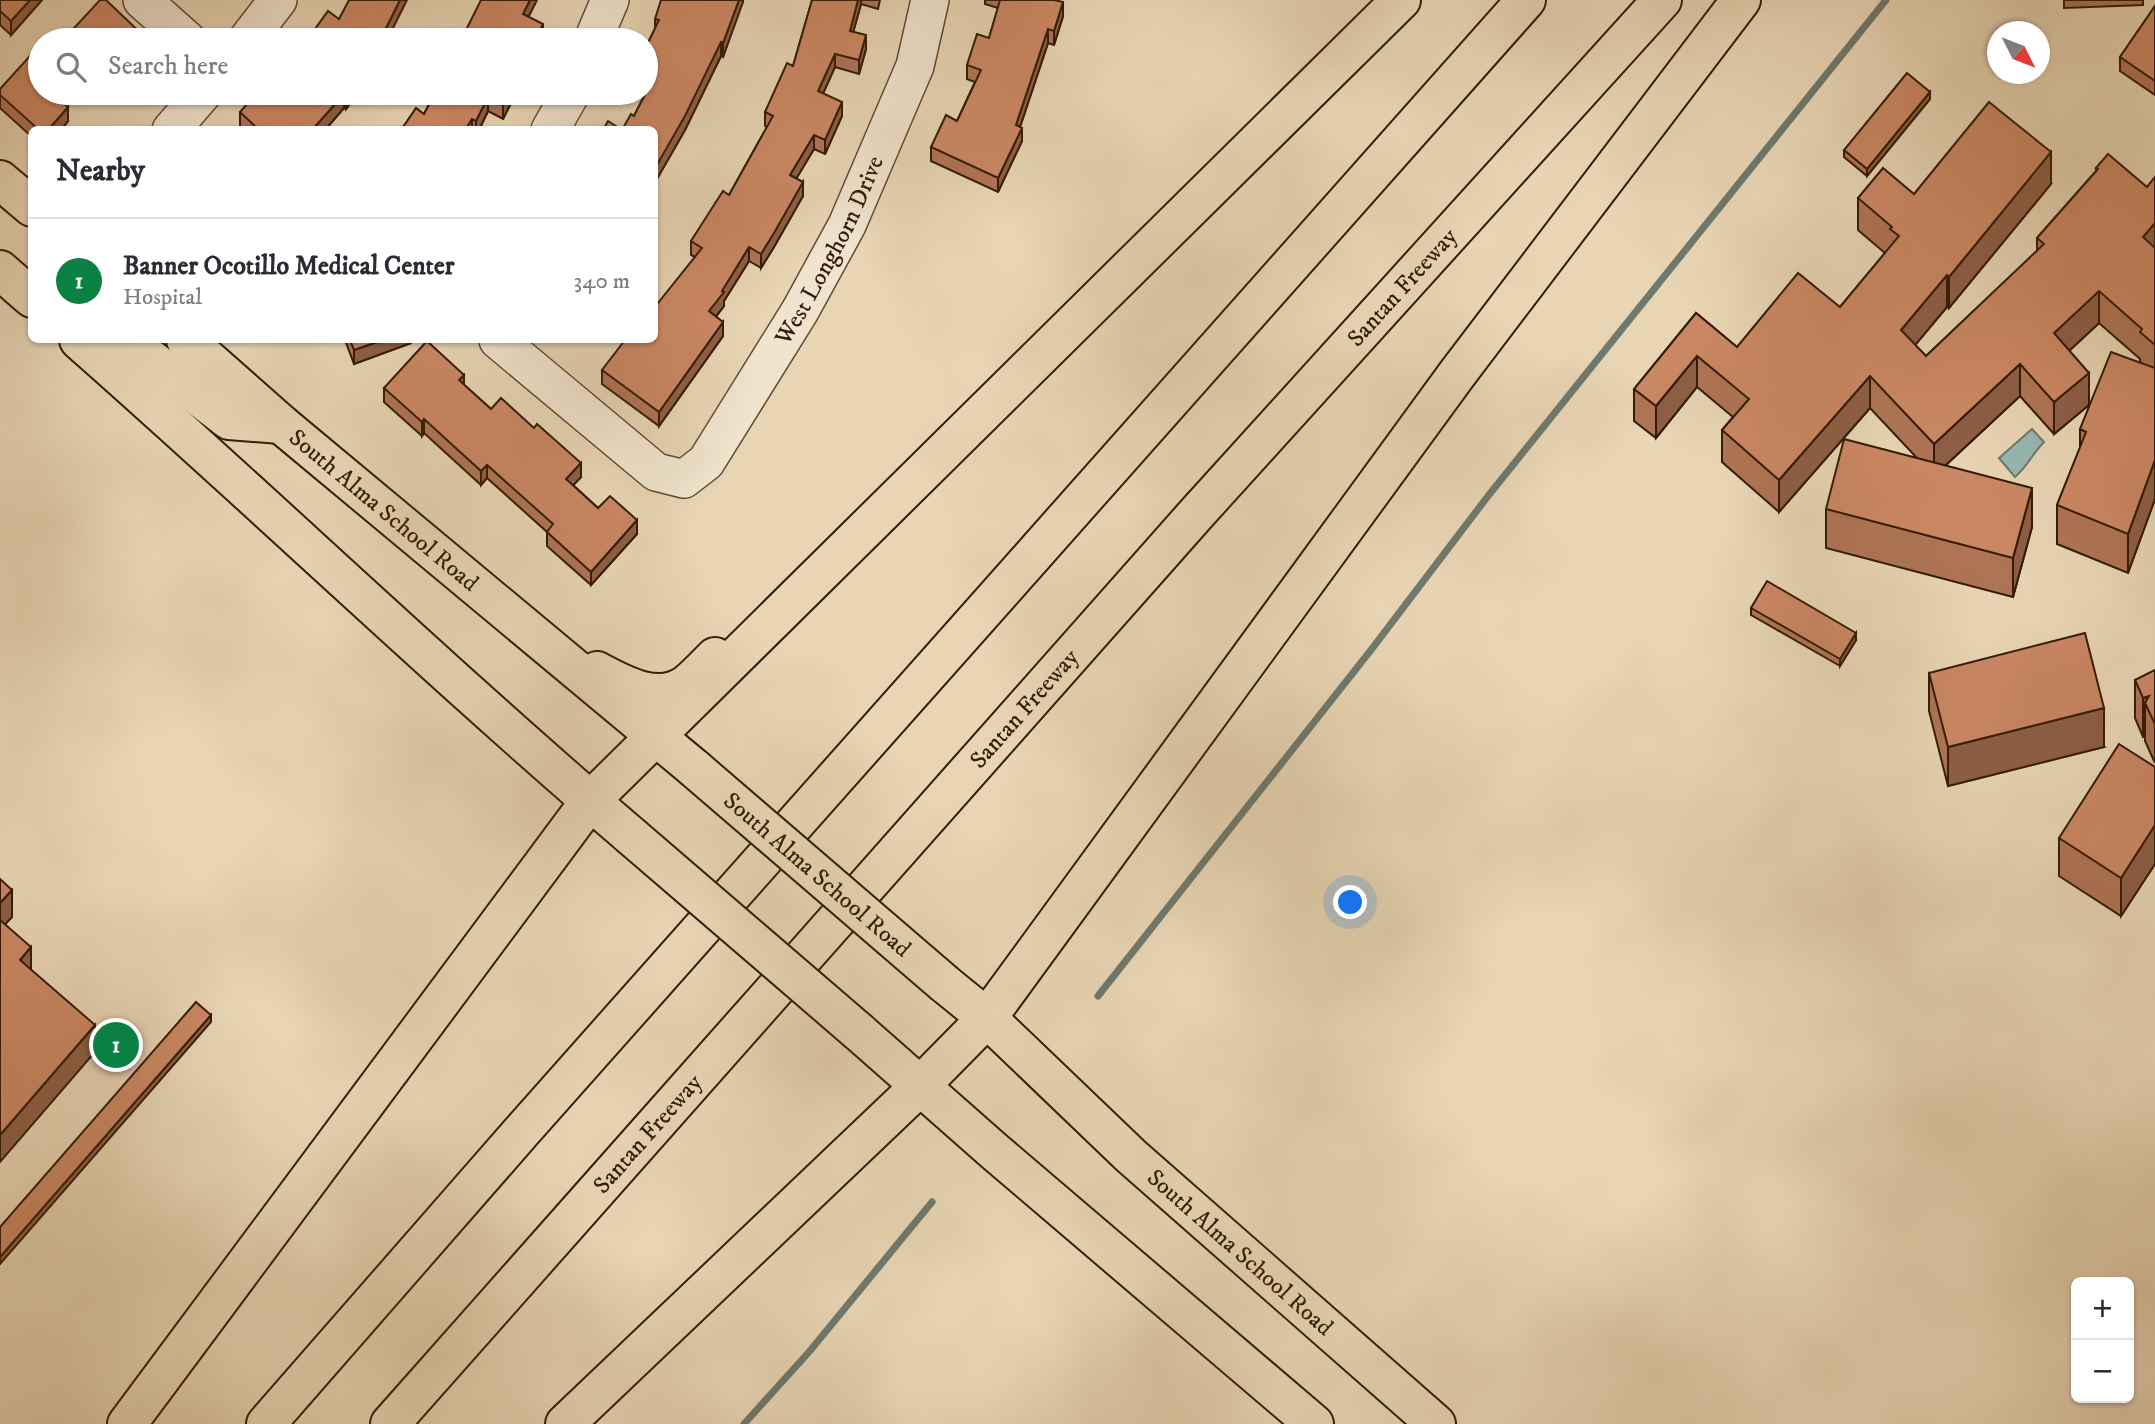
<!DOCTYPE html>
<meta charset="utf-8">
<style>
body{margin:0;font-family:"IM FELL DW Pica",serif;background:#f2f2f3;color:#2b2b33}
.controls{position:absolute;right:21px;bottom:21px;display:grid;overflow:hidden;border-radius:10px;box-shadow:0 2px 5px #0004}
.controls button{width:63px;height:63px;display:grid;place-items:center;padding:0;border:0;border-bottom:2px solid #e1e1e2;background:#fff;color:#2b2b33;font:35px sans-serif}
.compass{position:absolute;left:1987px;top:21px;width:63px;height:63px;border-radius:50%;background:#fff;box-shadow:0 2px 5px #0004;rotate:132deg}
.you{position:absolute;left:1351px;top:903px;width:24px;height:24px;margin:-18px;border:5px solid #fff;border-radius:50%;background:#1a73e8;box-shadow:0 0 0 10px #1a73e833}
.badge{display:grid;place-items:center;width:46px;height:46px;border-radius:50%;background:#0b8043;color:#fff;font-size:23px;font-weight:700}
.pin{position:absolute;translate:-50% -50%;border:4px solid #fff;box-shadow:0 2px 7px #0006}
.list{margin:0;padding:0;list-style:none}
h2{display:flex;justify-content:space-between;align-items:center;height:91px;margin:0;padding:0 28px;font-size:30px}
h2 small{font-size:23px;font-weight:400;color:#7c7c81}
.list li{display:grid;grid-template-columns:46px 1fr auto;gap:21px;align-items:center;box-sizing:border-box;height:126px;padding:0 28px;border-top:2px solid #e1e1e2}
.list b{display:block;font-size:26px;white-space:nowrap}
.list p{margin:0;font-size:23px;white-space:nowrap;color:#7c7c81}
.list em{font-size:23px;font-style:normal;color:#7c7c81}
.icon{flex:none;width:38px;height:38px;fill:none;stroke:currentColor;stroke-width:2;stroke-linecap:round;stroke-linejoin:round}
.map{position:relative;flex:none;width:2155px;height:1424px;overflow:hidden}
.search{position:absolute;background:#fff;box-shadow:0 2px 5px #0004;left:28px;top:28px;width:630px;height:77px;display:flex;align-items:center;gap:18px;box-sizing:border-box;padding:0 24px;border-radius:38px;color:#7c7c81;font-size:26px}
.panel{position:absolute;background:#fff;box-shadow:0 2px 5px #0004;left:28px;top:126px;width:630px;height:217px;border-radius:10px}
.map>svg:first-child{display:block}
.water{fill:#97b8b1;stroke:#6f796d;stroke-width:2}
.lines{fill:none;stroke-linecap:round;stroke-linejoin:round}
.stream{stroke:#6f796d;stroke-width:7}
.minor-casing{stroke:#614a32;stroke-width:40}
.major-casing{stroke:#341b06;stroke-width:42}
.highway-casing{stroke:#341b06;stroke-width:42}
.minor{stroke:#f0e4ce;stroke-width:37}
.major{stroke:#e8d5b4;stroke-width:38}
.highway{stroke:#e8d5b4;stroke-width:38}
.major-bridge-casing{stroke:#341b06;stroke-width:42;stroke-linecap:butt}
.major-bridge{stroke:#e8d5b4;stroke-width:38}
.wall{fill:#ae7455;stroke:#341b06;stroke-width:2}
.shaded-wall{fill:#8d5e45;stroke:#341b06;stroke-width:2}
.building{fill:#ca8763;stroke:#341b06;stroke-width:2}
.labels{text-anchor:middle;stroke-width:5;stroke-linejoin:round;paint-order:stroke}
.street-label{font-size:24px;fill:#341b06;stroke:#f0e4ce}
</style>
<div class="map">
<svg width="2155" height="1424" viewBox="0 0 2155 1424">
<rect width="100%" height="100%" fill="#e8d5b4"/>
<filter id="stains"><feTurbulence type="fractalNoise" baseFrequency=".00286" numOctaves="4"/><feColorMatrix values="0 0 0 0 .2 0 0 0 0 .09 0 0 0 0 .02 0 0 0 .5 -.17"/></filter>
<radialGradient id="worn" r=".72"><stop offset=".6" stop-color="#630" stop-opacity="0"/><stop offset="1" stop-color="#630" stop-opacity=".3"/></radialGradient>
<!-- water -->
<path class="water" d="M 2032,429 L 2044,442 C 2032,454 2028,466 2015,477 L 1999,458 Z"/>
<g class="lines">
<!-- stream -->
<g class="stream">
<polyline points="1098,996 1371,650 1488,496 1886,0"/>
<polyline points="744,1424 809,1352 932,1202"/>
</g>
<defs>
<g id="minor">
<polyline points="142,0 187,40"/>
<polyline points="247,40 278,0"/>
<polyline points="593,40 610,0"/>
<polyline points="171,130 203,93"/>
<polyline points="550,130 571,93"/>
<path id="s1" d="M 498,340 L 656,472 L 684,479 L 706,462 L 800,311 L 847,225 L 915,66 L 930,0"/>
</g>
<g id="major">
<polyline points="0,180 32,207"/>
<polyline points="0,270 32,298"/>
<path d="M 79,340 C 264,503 442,674 630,835"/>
<path id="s2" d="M 186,340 L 281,424 L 694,768"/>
<polyline points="86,346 119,342 148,357 229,420 281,424"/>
<path d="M 597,671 C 623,685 659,705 687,684 C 697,676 706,666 715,657"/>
<path id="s3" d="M 945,984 L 987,1018 L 1131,1156 L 1436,1424"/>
<polyline points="859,1032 994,1151 1314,1424"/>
</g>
<g id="highway">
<polyline points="127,1424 590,801 1401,0"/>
<polyline points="266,1424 522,1131 1526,0"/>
<path id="s4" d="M 390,1424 L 1197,513 L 1662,0"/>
<polyline points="565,1424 919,1087 987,1018 1457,374 1741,0"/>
</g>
</defs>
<!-- minor casing -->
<use href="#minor" class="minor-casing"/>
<!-- major casing -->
<use href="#major" class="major-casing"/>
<!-- highway casing -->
<use href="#highway" class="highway-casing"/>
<!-- minor -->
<use href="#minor" class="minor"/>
<!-- major -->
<use href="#major" class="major"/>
<!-- highway -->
<use href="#highway" class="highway"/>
<defs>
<g id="major-bridge">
<path id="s5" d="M 694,768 L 945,984"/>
<polyline points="630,835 859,1032"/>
</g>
</defs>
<!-- major-bridge casing -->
<use href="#major-bridge" class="major-bridge-casing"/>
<!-- major-bridge -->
<use href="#major-bridge" class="major-bridge"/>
</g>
<!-- wall -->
<g class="wall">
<polygon points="0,0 42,0 11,35 0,25"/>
<polygon points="743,0 723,57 721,56 685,130 654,184 654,130 634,116 647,90 646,89 646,47 655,29 655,19"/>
<polygon points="812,0 880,0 878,9 861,4 853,32 866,49 859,74 835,67 823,93 842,116 825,154 814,149 796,179 803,196 774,247 761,268 749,261 724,301 724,306 716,317 723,336 659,426 602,384 602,370 654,340 695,257 691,255 691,241 729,195 767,127 765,126 765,112 793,66"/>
<polygon points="985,0 1055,0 1063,16 1054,45 1048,43 1020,127 1022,141 998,192 931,161 931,147 957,121 975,82 967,79 967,65 989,38 998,8 985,4"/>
<polygon points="2064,0 2143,0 2143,5 2064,8"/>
<polygon points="2155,6 2155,95 2120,71 2120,57"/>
<polygon points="0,89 68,121 61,130 32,130 32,137 0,108"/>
<polygon points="282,93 358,93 346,109 344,108 325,130 244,130 240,126 240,112 278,98"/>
<polygon points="435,93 516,93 503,119 488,111 479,130 401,130 424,114"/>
<polygon points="1930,99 1867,176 1844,157 1844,150"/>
<polygon points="2096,168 2147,187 2155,177 2155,499 2128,573 2057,544 2057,505 2080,448 2080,429 2140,362 2140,359 2099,323 2069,351 2089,405 2054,434 2020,396 1945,466 2032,527 2013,597 1826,548 1826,509 1917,458 1870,408 1779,512 1722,462 1722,430 1733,417 1697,387 1656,438 1634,421 1634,389 1696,313 1737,347 1840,307 1885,253 1858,230 1858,198 2051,184 1949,308 1947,307 1915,345 1926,356 2037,251 2037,238 2096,171"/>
<polygon points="345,340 411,340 411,343 354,364"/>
<polygon points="464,385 491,409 581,477 573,485 598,508 637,534 591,585 547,546 547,532 487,478 481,485 424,433 422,436 384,402 384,388"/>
<polygon points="1751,608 1856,640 1840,666 1751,615"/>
<polygon points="2155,670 2155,763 2145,741 2145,736 2143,737 2135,718 2135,680"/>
<polygon points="1929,673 2104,747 1948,786 1929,711"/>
<polygon points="2155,767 2155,864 2121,916 2059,876 2059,838"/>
</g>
<!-- shaded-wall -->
<g class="shaded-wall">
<polygon points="30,0 42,0 11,35 11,21"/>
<polygon points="400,0 407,0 387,40 380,40"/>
<polygon points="530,0 537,0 523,28 523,14"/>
<polygon points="739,0 743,0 743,2 723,57 723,43"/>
<polygon points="858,0 861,0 861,4 850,44 850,31"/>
<polygon points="1063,2 1063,16 1054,45 1054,31"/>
<polygon points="543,24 543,38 542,40 535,40"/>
<polygon points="1048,29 1048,43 1016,139 1016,125"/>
<polygon points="866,35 866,49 859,74 859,60"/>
<polygon points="721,42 721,56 685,130 654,184 654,170"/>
<polygon points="835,54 835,67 818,105 818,91"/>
<polygon points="1930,92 1930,99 1867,176 1867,169"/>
<polygon points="60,93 73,93 57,111 57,97"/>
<polygon points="348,93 358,93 346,109 346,95"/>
<polygon points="509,93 516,93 503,119 503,105"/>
<polygon points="344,94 344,108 325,130 312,130"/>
<polygon points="488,97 488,111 479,130 476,130 476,121"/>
<polygon points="842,102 842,116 825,154 825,140"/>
<polygon points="68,107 68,121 61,130 48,130"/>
<polygon points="472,119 472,130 465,130"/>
<polygon points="1022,128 1022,141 998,192 998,178"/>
<polygon points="814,135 814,149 790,189 790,175"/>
<polygon points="2051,152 2051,184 1949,308 1949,277"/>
<polygon points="803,182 803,196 774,247 761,268 761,254"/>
<polygon points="2155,223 2155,255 2143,237"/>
<polygon points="749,247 749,261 724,301 724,306 709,325 709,311"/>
<polygon points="1947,275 1947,307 1901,362 1901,330"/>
<polygon points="2099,291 2099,323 2054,365 2054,333"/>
<polygon points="723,322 723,336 659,426 659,412"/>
<polygon points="383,340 411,340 411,343 354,364 354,350"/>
<polygon points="1697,356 1697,387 1656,438 1656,406"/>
<polygon points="2020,364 2020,396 1934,476 1934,444"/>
<polygon points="2089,373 2089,405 2054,434 2054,402"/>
<polygon points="464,375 464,389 459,380"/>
<polygon points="1870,376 1870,408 1779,512 1779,480"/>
<polygon points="424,419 424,433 422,436 422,422"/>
<polygon points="2155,460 2155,499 2128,573 2128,534"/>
<polygon points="581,463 581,477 566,493 566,479"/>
<polygon points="487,465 487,478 481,485 481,471"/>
<polygon points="2032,488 2032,527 2013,597 2013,558"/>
<polygon points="637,520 637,534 591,585 591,572"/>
<polygon points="1856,633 1856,640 1840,666 1840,659"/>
<polygon points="2149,696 2145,703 2145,736 2143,737 2143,698"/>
<polygon points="2104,708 2104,747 1948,786 1948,747"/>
<polygon points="2155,825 2155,864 2121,916 2121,878"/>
<polygon points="12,890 12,917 0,930 0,903"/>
<polygon points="31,947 31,974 20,960"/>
<polygon points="211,1015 211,1022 0,1264 0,1257"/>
<polygon points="95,1025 95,1052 0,1162 0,1135"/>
</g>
<!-- building -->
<g class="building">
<polygon points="0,0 30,0 11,21 0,11"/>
<polygon points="100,0 106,0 148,40 63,40"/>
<polygon points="349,0 400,0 380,40 307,40 328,11 339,19"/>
<polygon points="481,0 530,0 523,14 543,24 535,40 461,40"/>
<polygon points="661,0 739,0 723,43 721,42 685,116 654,170 654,130 622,130 631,114 634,116 653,79 646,75 646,47 659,20 655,19"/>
<polygon points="812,0 858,0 850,31 866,35 859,60 835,54 818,91 842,102 825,140 814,135 790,175 803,182 774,233 761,254 749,247 722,291 724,292 709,311 723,322 659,412 602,370 625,340 654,340 654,308 702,248 691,241 723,191 729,195 773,116 765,112 787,63 793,66"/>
<polygon points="1000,0 1054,0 1063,2 1054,31 1048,29 1016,125 1022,128 998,178 931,147 946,115 957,121 981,70 967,65 977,34 989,38"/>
<polygon points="2155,6 2155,81 2120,57"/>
<polygon points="39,46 40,48 40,93 60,93 57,97 68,107 48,130 39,130 0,95 0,89"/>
<polygon points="1907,73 1930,92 1867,169 1844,150"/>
<polygon points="257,93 272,93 278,98 282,93 348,93 346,95 344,94 312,130 259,130 240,112"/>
<polygon points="435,93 509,93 503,105 488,97 476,121 472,119 465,130 401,130 416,108 424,114"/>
<polygon points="1989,102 2051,152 1949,277 1947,275 1901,330 1926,356 2044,244 2037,238 2098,169 2096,168 2108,154 2147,187 2155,177 2155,223 2143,237 2155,248 2155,345 2140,332 2142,329 2099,291 2054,333 2089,373 2054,402 2020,364 1934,444 1870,376 1779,480 1722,430 1749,399 1697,356 1656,406 1634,389 1696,313 1737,347 1798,273 1840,307 1899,236 1890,229 1892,227 1858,198 1883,168 1914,194"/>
<polygon points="608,121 622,130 603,130"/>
<polygon points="350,340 383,340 354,350"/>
<polygon points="427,341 464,375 459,380 491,409 501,398 534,428 537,424 581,463 566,479 598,508 610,496 637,520 591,572 547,532 553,524 487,465 481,471 424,419 422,422 384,388"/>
<polygon points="2111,352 2155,368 2155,460 2128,534 2057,505 2086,432 2080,429"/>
<polygon points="1844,439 2032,488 2013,558 1826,509"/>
<polygon points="1767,581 1856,633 1840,659 1751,608"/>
<polygon points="2085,633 2104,708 1948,747 1929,673"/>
<polygon points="2155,670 2155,724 2145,703 2149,696 2143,698 2135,680"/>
<polygon points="2119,744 2155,767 2155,825 2121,878 2059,838"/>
<polygon points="0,879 12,890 0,903"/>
<polygon points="0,920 31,947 20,960 95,1025 0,1135"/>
<polygon points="196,1002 211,1015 0,1257 0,1227"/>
</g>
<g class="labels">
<!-- street labels -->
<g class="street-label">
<text dy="8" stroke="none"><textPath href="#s1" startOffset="508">West Longhorn Drive</textPath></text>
<text dy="8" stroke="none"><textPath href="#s4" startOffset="1522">Santan Freeway</textPath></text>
<text dy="8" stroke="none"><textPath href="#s2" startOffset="261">South Alma School Road</textPath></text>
<text dy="8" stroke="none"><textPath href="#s4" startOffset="956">Santan Freeway</textPath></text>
<text dy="8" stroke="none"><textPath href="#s5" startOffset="163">South Alma School Road</textPath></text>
<text dy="8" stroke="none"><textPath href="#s4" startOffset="388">Santan Freeway</textPath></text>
<text dy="8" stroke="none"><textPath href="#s3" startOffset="399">South Alma School Road</textPath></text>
</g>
</g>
<rect width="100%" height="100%" filter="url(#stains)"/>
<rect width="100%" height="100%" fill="url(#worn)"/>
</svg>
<div class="controls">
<button>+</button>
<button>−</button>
</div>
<svg class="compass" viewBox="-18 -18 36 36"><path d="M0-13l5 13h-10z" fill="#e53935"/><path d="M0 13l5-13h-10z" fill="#7c7c81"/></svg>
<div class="you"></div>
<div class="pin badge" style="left:116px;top:1045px">1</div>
<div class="search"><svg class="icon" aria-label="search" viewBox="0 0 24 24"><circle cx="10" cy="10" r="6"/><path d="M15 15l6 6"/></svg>Search here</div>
<section class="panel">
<h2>Nearby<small></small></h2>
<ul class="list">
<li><span class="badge">1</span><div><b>Banner Ocotillo Medical Center</b><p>Hospital</p></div><em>340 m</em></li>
</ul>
</section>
</div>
